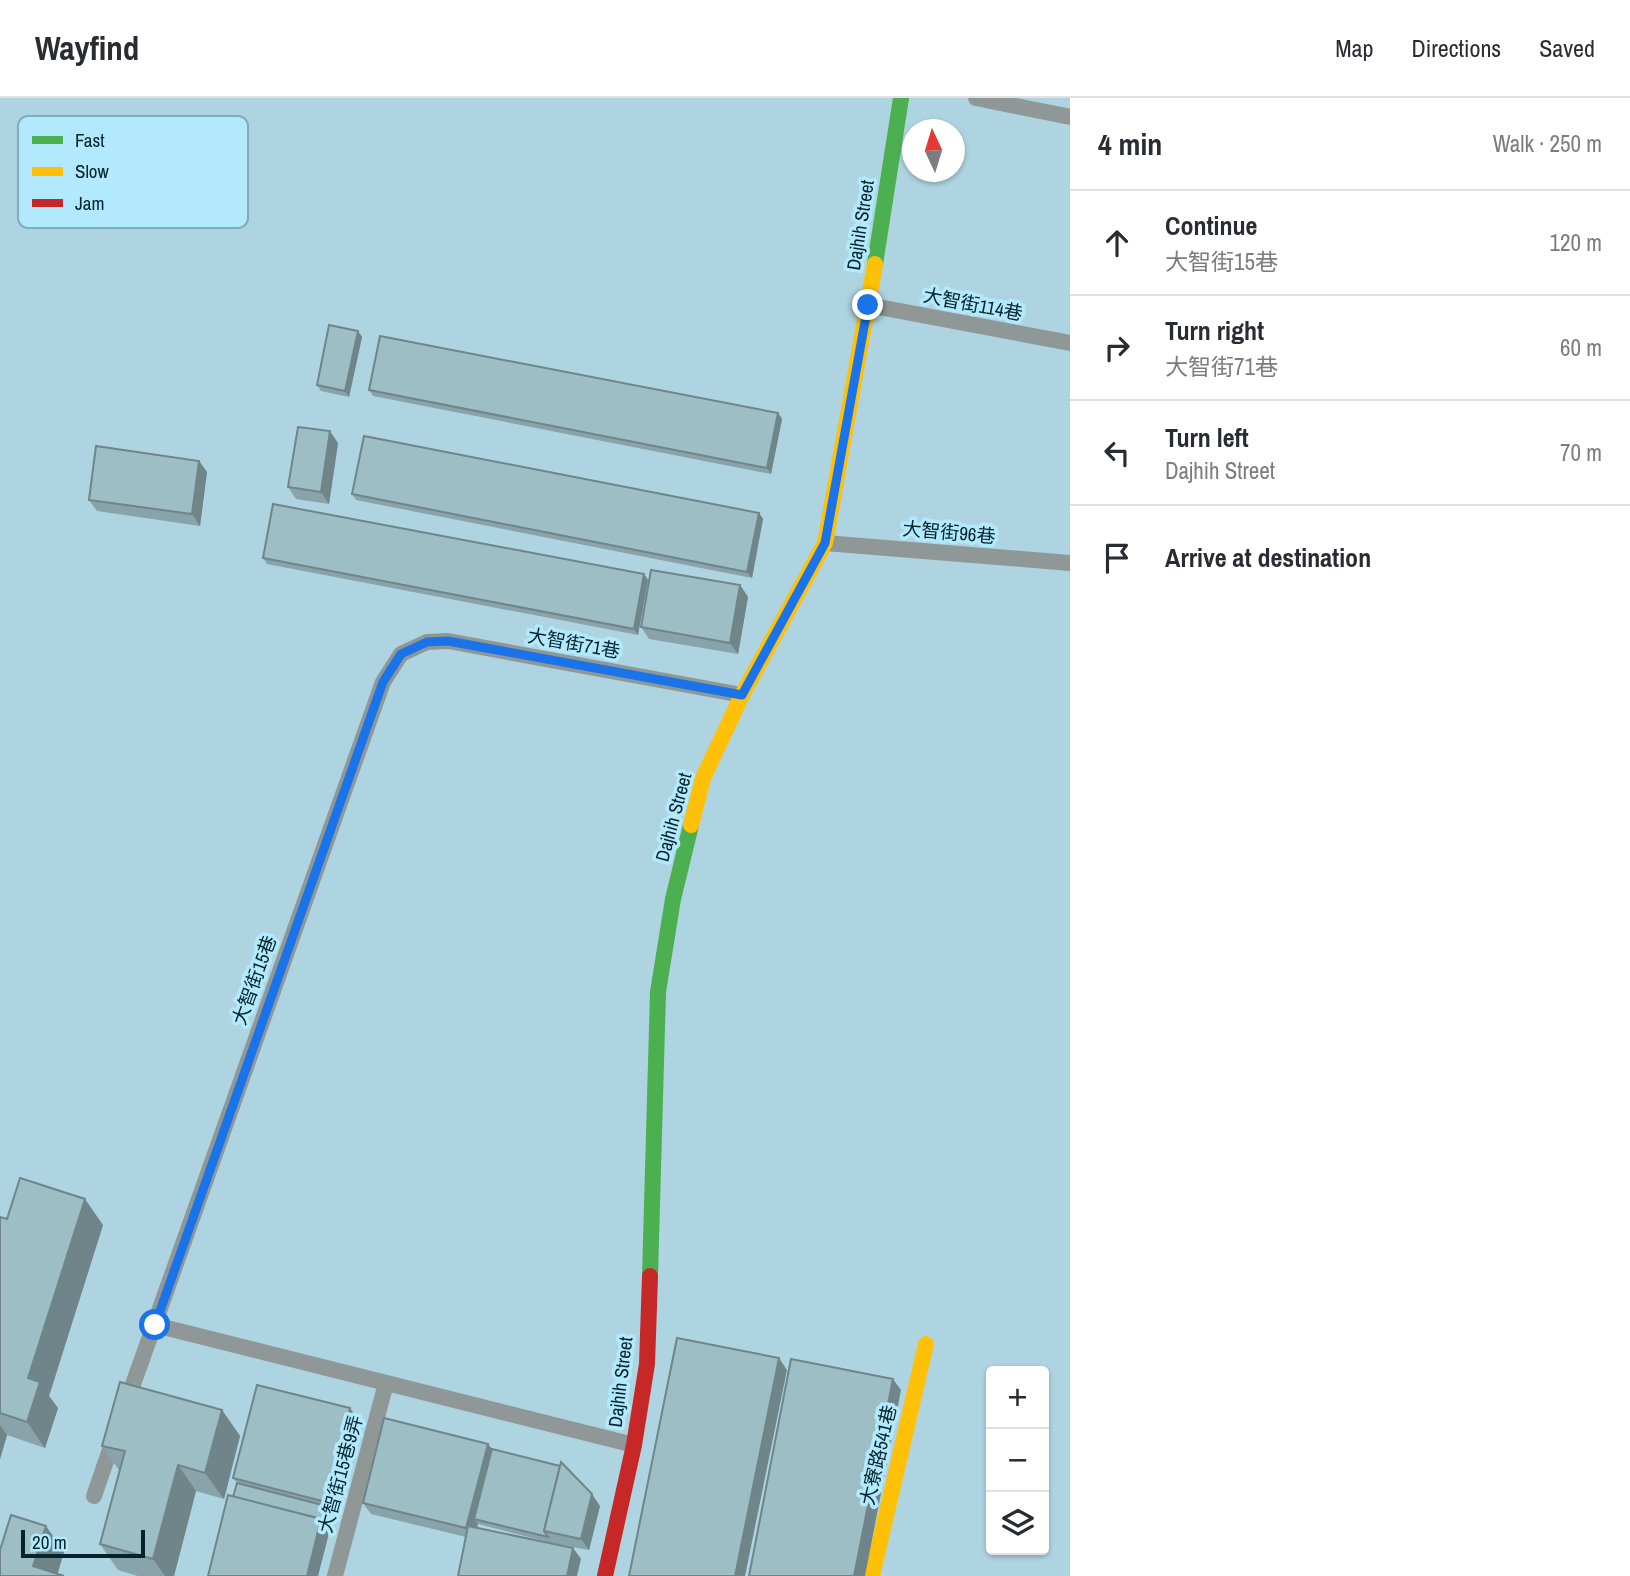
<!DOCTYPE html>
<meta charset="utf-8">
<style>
body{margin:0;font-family:"Archivo Narrow","Noto Sans TC",sans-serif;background:#f7f7f7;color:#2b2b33}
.controls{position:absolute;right:21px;bottom:21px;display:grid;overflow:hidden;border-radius:7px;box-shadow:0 2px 5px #0004}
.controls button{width:63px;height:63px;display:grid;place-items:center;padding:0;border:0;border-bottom:2px solid #e1e1e2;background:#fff;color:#2b2b33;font:35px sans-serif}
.compass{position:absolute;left:902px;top:21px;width:63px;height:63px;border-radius:50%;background:#fff;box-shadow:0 2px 5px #0004;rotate:356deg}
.scale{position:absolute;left:21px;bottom:18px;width:124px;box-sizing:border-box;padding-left:7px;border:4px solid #05232d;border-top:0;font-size:19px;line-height:24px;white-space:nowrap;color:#05232d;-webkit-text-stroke:5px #b2e9fd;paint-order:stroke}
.stop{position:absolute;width:21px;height:21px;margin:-16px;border:5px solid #1a73e8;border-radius:50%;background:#fff}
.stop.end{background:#1a73e8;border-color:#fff;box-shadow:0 2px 7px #0008}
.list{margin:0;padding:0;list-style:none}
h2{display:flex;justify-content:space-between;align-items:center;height:91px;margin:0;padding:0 28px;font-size:30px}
h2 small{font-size:23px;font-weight:400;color:#7c7c81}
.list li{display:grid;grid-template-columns:46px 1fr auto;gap:21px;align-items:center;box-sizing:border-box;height:105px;padding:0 28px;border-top:2px solid #e1e1e2}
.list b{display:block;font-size:26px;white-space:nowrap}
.list p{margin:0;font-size:23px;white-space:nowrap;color:#7c7c81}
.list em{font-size:23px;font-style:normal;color:#7c7c81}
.icon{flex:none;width:38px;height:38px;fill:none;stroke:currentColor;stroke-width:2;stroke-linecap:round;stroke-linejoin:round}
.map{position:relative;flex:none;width:1070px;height:1478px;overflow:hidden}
header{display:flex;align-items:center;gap:42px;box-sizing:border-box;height:98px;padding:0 35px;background:#fff;border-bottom:2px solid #e1e1e2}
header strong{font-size:33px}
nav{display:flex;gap:38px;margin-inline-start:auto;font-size:24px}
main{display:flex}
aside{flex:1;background:#fff}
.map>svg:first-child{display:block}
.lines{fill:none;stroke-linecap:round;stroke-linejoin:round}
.lane{stroke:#8f9896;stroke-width:16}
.fast{stroke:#4caf50;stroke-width:16}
.slow{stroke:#ffc107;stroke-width:16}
.jam{stroke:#c62828;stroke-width:16}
.wall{fill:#88a3a9}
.shaded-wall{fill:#6f858a}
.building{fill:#9ebec5;stroke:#6f858a;stroke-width:2}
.route{stroke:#1a73e8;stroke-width:9}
.labels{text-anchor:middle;stroke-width:7;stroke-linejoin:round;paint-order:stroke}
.street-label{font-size:19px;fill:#05232d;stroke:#b2e9fd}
.key{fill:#b2e9fd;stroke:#7eaebf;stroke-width:2}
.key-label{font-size:19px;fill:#05232d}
</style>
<header>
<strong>Wayfind</strong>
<nav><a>Map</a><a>Directions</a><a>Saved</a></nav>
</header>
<main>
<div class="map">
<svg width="1070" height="1478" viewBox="0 0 1070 1478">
<rect width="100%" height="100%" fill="#aed4e1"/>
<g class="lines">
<!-- lane -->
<g class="lane">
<polyline points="976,0 1070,19"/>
<polyline points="868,207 1070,245"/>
<polyline points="825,445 1070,465"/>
<polyline points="155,1227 634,1347"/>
<polyline points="126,1306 383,584 401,556 427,544 448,543 742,597"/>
<polyline points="94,1398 115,1337"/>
<polyline points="335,1478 386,1285"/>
</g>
<!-- fast -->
<g class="fast">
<polyline points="875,166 901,0"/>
<polyline points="650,1178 658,894 673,801 691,727"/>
</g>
<!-- slow -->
<g class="slow">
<polyline points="691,727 703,680 742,597 825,445 875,166"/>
<polyline points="872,1478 926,1246"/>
</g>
<!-- jam -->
<polyline class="jam" points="605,1478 634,1347 647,1266 650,1178"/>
</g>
<!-- wall -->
<g class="wall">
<polygon points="358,233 362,239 349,299 321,293 317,287"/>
<polygon points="369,292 778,315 782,321 771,376 373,298"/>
<polygon points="338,345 329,406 296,401 288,389"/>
<polygon points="199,363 207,374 200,428 97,413 89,402"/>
<polygon points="352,396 759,415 763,421 752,480 356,402"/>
<polygon points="263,460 644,476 648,482 638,537 267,466"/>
<polygon points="740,487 748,499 738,556 649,541 641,529"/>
<polygon points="0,1119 7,1121 103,1127 49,1298 58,1310 45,1350 7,1337 0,1361"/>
<polygon points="222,1312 240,1338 224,1401 196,1393 174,1478 138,1478 118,1472 100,1446 119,1372 102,1348"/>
<polygon points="358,1321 318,1478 233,1399 237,1385 233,1380"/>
<polygon points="488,1346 492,1351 600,1408 589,1452 552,1445 478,1426 477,1430 573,1450 581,1461 466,1439 371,1416 363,1405"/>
</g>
<!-- shaded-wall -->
<g class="shaded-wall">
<polygon points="358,233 362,239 349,299 345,293"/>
<polygon points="778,315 782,321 771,376 767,370"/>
<polygon points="330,333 338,345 329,406 321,394"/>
<polygon points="199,363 207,374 200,428 192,416"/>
<polygon points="759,415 763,421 752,480 747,474"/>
<polygon points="644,476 648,482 638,537 634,531"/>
<polygon points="740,487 748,499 738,556 730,545"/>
<polygon points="85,1101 103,1127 49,1298 58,1310 45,1350 27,1324 28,1280"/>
<polygon points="779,1260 787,1272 745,1478 735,1478"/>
<polygon points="893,1281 901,1292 865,1478 854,1478"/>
<polygon points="350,1310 358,1321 334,1415 318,1478 307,1478 321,1421 330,1409 326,1404"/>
<polygon points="222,1312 240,1338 224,1401 205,1375"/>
<polygon points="0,1327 7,1337 0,1361"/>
<polygon points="488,1346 496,1357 474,1421 478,1426 474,1441 466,1430"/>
<polygon points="178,1367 196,1393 174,1478 165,1478 153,1461"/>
<polygon points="592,1396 600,1408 589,1452 581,1441"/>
<polygon points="46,1428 64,1454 57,1478 33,1468"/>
<polygon points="573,1450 581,1461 577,1478 567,1478"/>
</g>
<!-- building -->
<g class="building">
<polygon points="329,227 358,233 345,293 317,287"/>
<polygon points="380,238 778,315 767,370 369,292"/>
<polygon points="298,329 330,333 321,394 288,389"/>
<polygon points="364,338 759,415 747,474 352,396"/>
<polygon points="96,348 199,363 192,416 89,402"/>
<polygon points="273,406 644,476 634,531 263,460"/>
<polygon points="651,472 740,487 730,545 641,529"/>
<polygon points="20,1080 85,1101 28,1280 40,1284 27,1324 0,1315 0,1119 7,1121"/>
<polygon points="677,1240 779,1260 735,1478 629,1478"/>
<polygon points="791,1261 893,1281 854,1478 749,1478"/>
<polygon points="120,1284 222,1312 205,1375 178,1367 153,1461 100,1446 125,1353 102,1348"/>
<polygon points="257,1287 350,1310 326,1404 233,1380"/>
<polygon points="384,1320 488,1346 466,1430 363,1405"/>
<polygon points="492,1351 560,1368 544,1433 548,1439 474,1421"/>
<polygon points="561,1364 592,1396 581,1441 544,1433"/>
<polygon points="237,1385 330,1409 325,1427 321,1421 233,1399"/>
<polygon points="228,1397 321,1421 307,1478 208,1478"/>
<polygon points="11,1417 46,1428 33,1468 64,1478 0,1478 0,1452"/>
<polygon points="468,1428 573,1450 567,1478 458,1478"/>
</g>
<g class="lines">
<!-- route -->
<polyline class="route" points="155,1227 383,584 401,556 427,544 448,543 742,597 825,445 868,207"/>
</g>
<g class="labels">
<!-- street labels -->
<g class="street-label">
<text transform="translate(860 127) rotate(-81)" y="7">Dajhih Street</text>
<text transform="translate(973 206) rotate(11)" y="7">大智街114巷</text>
<text transform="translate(949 434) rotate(5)" y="7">大智街96巷</text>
<text transform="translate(574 545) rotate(10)" y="7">大智街71巷</text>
<text transform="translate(673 719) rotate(-75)" y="7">Dajhih Street</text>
<text transform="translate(254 882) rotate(-70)" y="7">大智街15巷</text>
<text transform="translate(620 1284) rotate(-83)" y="7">Dajhih Street</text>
<text transform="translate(878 1357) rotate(-77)" y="7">大寮路541巷</text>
<text transform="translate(340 1376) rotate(-75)" y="7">大智街15巷9弄</text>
</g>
</g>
<!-- legend -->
<rect x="18" y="18" width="230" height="112" rx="10" class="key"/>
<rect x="32" y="38" width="31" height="8" fill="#4caf50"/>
<rect x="32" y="69" width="31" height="9" fill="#ffc107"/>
<rect x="32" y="101" width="31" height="8" fill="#c62828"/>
<g class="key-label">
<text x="75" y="49">Fast</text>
<text x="75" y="80">Slow</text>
<text x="75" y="112">Jam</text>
</g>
</svg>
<div class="controls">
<button>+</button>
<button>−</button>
<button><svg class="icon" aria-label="layers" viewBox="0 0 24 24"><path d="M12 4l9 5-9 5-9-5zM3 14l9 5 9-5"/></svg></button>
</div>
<svg class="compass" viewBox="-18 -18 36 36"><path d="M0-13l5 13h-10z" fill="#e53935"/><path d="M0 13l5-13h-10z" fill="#7c7c81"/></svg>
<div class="scale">20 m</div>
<div class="stop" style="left:155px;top:1227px"></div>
<div class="stop end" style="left:868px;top:207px"></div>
</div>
<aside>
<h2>4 min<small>Walk · 250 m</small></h2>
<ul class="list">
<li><svg class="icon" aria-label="ahead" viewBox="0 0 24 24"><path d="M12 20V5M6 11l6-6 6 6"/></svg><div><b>Continue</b><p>大智街15巷</p></div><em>120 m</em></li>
<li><svg class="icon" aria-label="right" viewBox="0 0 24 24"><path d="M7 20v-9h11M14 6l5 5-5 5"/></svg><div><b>Turn right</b><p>大智街71巷</p></div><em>60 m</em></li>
<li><svg class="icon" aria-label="left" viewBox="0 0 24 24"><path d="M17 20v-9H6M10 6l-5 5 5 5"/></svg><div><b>Turn left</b><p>Dajhih Street</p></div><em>70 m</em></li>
<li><svg class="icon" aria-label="arrive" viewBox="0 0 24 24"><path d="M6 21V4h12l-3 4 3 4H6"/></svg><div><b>Arrive at destination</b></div></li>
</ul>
</aside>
</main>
